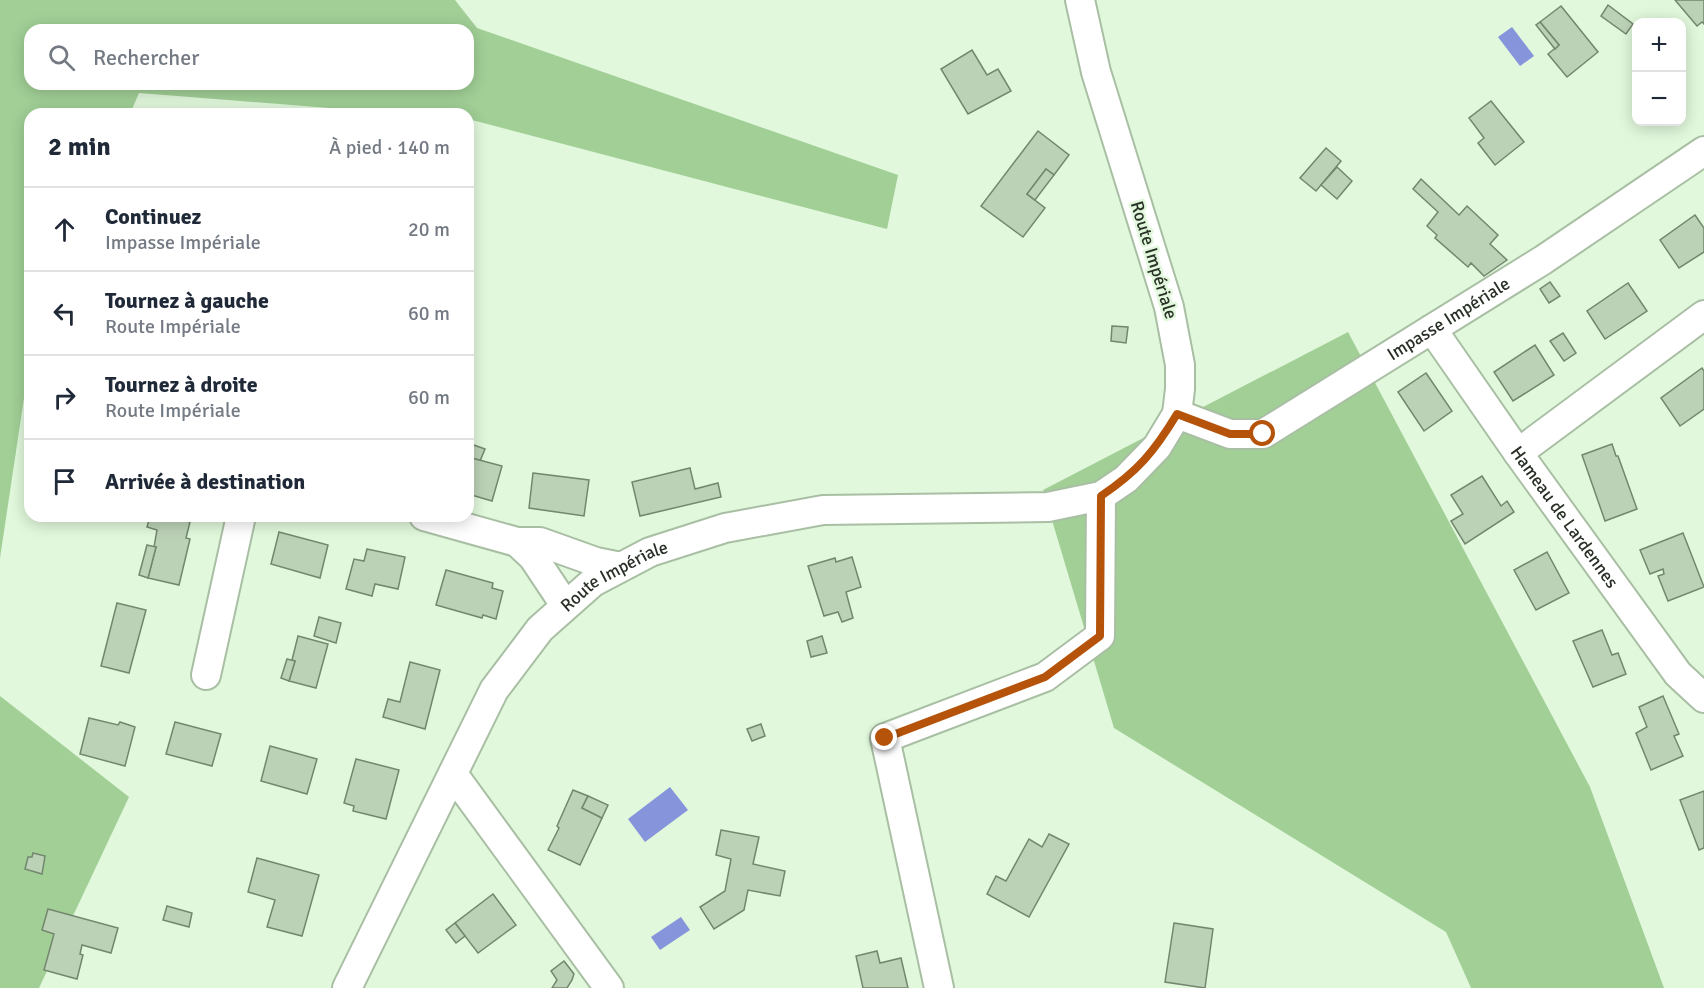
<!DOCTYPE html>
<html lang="fr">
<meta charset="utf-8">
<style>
body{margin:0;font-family:Signika,sans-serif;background:#f2f2f3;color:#1f2937}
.controls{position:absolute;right:18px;top:18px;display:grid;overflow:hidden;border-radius:12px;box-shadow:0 3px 15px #0003}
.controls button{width:54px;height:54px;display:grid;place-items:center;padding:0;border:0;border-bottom:2px solid #e0e1e3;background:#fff;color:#1f2937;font:30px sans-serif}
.stop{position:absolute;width:18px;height:18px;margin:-14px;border:4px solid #b45309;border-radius:50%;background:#fff}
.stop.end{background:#b45309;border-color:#fff;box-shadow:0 2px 6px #0008}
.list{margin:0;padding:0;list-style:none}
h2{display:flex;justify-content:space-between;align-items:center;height:78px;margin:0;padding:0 24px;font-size:26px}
h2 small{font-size:20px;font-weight:400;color:#747a83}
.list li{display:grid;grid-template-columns:39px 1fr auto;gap:18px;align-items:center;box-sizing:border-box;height:84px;padding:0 24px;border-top:2px solid #e0e1e3}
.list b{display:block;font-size:22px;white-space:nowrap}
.list p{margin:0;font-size:20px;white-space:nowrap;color:#747a83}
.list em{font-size:20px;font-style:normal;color:#747a83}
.icon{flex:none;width:33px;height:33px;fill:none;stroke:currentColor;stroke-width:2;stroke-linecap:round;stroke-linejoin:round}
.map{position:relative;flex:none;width:1704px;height:988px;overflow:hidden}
.search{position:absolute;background:#fff;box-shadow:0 3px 15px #0003;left:24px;top:24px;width:450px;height:66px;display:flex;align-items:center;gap:15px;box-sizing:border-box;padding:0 21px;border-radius:18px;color:#747a83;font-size:22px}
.panel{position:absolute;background:#fff;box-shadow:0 3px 15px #0003;left:24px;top:108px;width:450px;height:414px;border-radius:18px}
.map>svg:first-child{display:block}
.green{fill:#a1cf96;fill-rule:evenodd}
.water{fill:#8594db}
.building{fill:#bcd2b7;stroke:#73876e;stroke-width:1.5}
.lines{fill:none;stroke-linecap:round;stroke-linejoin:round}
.minor-casing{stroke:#a9bfa4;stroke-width:32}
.minor{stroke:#fff;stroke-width:28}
.route{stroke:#b45309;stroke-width:8}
.labels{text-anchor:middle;stroke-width:5;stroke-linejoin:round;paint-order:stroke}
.street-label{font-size:18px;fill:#293127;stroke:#e1f8dc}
</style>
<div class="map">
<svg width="1704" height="988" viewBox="0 0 1704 988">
<rect width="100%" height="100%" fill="#e1f8dc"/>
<!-- green -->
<g class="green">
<path d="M 0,0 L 455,0 L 477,28 L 898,175 L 887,229 L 468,119 L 468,114 L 405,114 L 139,93 L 130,114 L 30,114 L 30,358 L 0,558 ZM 30,30 L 468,30 L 468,84 L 30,84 Z"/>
<polygon points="1348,332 1590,787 1664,988 1471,988 1446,932 1114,728 1043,490"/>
<polygon points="0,696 129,797 39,988 0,988"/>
</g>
<!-- water -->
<g class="water">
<polygon points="1512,27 1534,56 1520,66 1498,37"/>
<polygon points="670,787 688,810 645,842 628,819"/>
<polygon points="681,917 690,930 660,950 651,937"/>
</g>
<!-- building -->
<g class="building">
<polygon points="1675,0 1704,0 1704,24 1702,22 1697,26"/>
<polygon points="1608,5 1633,24 1626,34 1601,16"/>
<polygon points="1561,6 1598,52 1567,77 1548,54 1559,45 1540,22"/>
<polygon points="1540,22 1559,45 1555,49 1536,25"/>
<polygon points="972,50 987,75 998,69 1011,91 968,114 941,69"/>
<polygon points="1491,101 1524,142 1495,165 1478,143 1484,138 1469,118"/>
<polygon points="1038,131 1069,155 1054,175 1046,169 1027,194 1045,208 1023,237 981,206"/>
<polygon points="1326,148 1341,161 1316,191 1300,178"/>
<polygon points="1337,167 1352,181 1337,199 1321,185"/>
<polygon points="1046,169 1054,175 1035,200 1027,194"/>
<polygon points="1421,179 1459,215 1467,206 1498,235 1490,244 1507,260 1484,276 1471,263 1468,267 1435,238 1437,235 1427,226 1438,212 1413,189"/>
<polygon points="1695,215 1704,228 1704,252 1679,268 1660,240"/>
<polygon points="1550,282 1560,296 1549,303 1540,289"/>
<polygon points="1628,283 1647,311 1605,339 1587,311"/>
<polygon points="1112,326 1128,327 1126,343 1111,341"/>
<polygon points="1563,333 1576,353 1564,361 1550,341"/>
<polygon points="1535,345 1554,375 1513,401 1494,372"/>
<polygon points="1702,368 1704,371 1704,409 1680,426 1661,398"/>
<polygon points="1426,373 1452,411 1424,431 1398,392"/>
<polygon points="471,444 485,449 480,461 468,457"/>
<polygon points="1612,444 1616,456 1618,456 1637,509 1605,521 1582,455"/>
<polygon points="468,457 502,466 492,501 468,494"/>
<polygon points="690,468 695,489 718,483 721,497 640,516 632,482"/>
<polygon points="533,473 589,480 584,516 529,508"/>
<polygon points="1482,476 1501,506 1507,501 1514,512 1465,544 1451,521 1463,514 1451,495"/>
<polygon points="150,516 168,516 190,522 186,538 190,539 179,585 148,578 156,547 154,547 157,530 147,527"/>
<polygon points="279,532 328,545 320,578 271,564"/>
<polygon points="1683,533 1704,587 1668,601 1658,576 1664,574 1663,569 1650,574 1640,550"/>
<polygon points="147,545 156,547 148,578 139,575"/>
<polygon points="367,549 405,557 398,589 375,584 372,596 346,589 354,559 364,561"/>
<polygon points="1547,552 1569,593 1536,610 1514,570"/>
<polygon points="852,557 861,587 846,592 853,618 842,622 838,612 824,616 808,566 835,558 836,562"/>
<polygon points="446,570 493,583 492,588 503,591 496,619 483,615 482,618 436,605"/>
<polygon points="117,603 146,610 129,673 101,666"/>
<polygon points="319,617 341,623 336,643 314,636"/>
<polygon points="1602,630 1612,655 1618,653 1626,674 1593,687 1573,641"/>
<polygon points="298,636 328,644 316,688 289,681 295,661 292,660"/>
<polygon points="822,636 827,653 811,657 807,641"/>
<polygon points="287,659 295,661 289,681 281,678"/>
<polygon points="410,662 440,670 425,729 383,717 388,699 400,702"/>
<polygon points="1663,696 1679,734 1674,736 1683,756 1651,770 1636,733 1647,727 1639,707"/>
<polygon points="89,718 118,725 120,722 135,727 125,766 80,754"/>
<polygon points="175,722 221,734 212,766 166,754"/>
<polygon points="761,724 765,736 752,741 747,729"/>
<polygon points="270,746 317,759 307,794 261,781"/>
<polygon points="356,759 399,770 386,819 353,811 354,806 344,803"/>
<polygon points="573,790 588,796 582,808 602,818 580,865 548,850 559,828 557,826"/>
<polygon points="1704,791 1704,848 1699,850 1680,800"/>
<polygon points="588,796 608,805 602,818 582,808"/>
<polygon points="721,830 759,837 753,864 785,871 780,896 748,890 744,910 714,929 700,907 725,891 731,859 716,855"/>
<polygon points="1049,834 1069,844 1029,917 987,894 996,876 1006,881 1029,839 1042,847"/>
<polygon points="33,853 45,856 42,874 25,869 28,857 32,857"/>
<polygon points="257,858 319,875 302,936 267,927 275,900 248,892"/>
<polygon points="493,894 516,925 478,953 455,923"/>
<polygon points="167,906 192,913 189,927 163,920"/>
<polygon points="48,909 118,928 111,953 82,945 80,954 83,955 77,979 44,970 54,934 42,930"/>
<polygon points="455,923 465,936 456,943 446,930"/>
<polygon points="1174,923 1213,929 1205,988 1165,982"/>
<polygon points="877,951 880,963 901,958 908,988 863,988 856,956"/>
<polygon points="564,961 574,974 572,980 567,988 552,988 557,980 551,971"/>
</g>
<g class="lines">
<defs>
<g id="minor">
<path id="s1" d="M 1432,329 L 1518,453 L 1678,674 L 1704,698"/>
<path id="s2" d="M 1177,414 L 1230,434 L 1263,434 L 1543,260 L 1704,151"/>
<polyline points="1518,453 1704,315"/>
<polyline points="424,516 517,542 533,557 565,605"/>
<polyline points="517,542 540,542 596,562 621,567"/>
<polyline points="206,675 241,516"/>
<polyline points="453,774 609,988"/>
<path id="s3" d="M 347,988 L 494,690 L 540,629 L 593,582 L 650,552 L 725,528 L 823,510 L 1048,507 L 1101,496 L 1126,479 L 1157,447 L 1177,414 L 1180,389 L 1180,365 L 1169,307 L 1096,72 L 1080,0"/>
<polyline points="939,988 885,738 1045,677 1100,636 1101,496"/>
</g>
</defs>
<!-- minor casing -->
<use href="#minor" class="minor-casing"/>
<!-- minor -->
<use href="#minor" class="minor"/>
</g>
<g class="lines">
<!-- route -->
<path class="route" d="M 885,738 L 1045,677 L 1100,636 L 1101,496 C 1138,471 1154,452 1177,414 L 1230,434 L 1263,434"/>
</g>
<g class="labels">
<!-- street labels -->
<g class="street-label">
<text transform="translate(1154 260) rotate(73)" y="6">Route Impériale</text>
<text dy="6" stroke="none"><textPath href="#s2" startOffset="308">Impasse Impériale</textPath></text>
<text dy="6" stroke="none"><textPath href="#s1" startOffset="230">Hameau de Lardennes</textPath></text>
<text dy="6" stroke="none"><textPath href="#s3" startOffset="501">Route Impériale</textPath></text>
</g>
</g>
</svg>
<div class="controls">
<button>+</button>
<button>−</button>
</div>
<div class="stop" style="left:1263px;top:434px"></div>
<div class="stop end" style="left:885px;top:738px"></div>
<div class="search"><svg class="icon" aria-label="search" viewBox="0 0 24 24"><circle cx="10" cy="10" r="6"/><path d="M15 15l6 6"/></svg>Rechercher</div>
<section class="panel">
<h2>2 min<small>À pied · 140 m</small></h2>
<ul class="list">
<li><svg class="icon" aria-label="ahead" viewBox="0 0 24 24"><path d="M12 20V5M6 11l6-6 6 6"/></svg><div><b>Continuez</b><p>Impasse Impériale</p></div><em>20 m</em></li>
<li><svg class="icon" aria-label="left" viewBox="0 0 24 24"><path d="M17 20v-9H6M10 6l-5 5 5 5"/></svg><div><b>Tournez à gauche</b><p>Route Impériale</p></div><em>60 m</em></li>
<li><svg class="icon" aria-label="right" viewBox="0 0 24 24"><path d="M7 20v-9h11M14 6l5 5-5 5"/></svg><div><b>Tournez à droite</b><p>Route Impériale</p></div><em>60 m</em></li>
<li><svg class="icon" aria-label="arrive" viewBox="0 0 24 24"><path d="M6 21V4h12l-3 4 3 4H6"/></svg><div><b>Arrivée à destination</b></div></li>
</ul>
</section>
</div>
